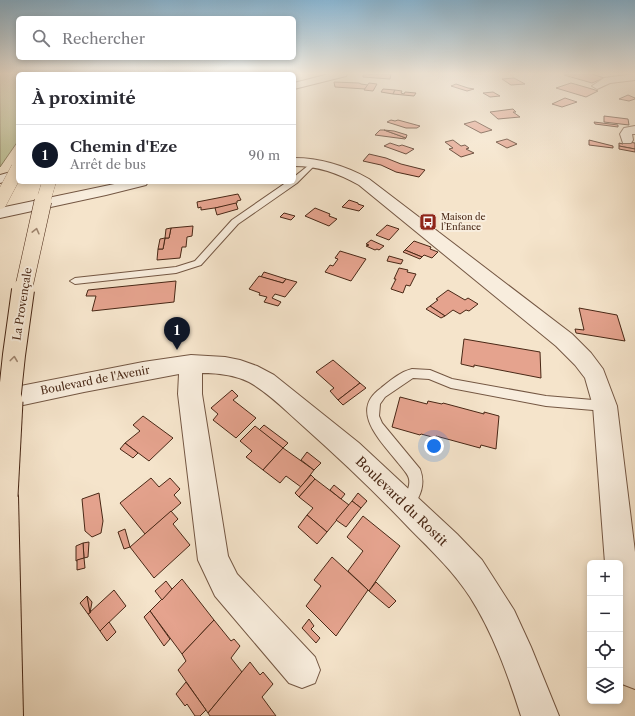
<!DOCTYPE html>
<html lang="fr">
<meta charset="utf-8">
<style>
body{margin:0;font-family:"Libre Caslon Text",serif;background:#f7f7f7;color:#2b2b33}
.controls{position:absolute;right:12px;bottom:12px;display:grid;overflow:hidden;border-radius:6px;box-shadow:0 2px 6px #0003}
.controls button{width:36px;height:36px;display:grid;place-items:center;padding:0;border:0;border-bottom:1px solid #e1e1e2;background:#fff;color:#2b2b33;font:20px sans-serif}
.you{position:absolute;left:434px;top:446px;width:14px;height:14px;margin:-10px;border:3px solid #fff;border-radius:50%;background:#1a73e8;box-shadow:0 0 0 6px #1a73e833}
.badge{display:grid;place-items:center;width:26px;height:26px;border-radius:50%;background:#111827;color:#fff;font-size:13px;font-weight:700}
.pin{position:absolute;translate:-50% -33px;filter:drop-shadow(0 1px 2px #0008)}
.pin::after{content:'';position:absolute;top:21px;width:14px;height:12px;background:inherit;clip-path:polygon(0 0,100% 0,50% 100%)}
.list{margin:0;padding:0;list-style:none}
h2{display:flex;justify-content:space-between;align-items:center;height:52px;margin:0;padding:0 16px;font-size:17px}
h2 small{font-size:13px;font-weight:400;color:#7c7c81}
.list li{display:grid;grid-template-columns:26px 1fr auto;gap:12px;align-items:center;box-sizing:border-box;height:60px;padding:0 16px;border-top:1px solid #e1e1e2}
.list b{display:block;font-size:15px;white-space:nowrap}
.list p{margin:0;font-size:13px;white-space:nowrap;color:#7c7c81}
.list em{font-size:13px;font-style:normal;color:#7c7c81}
.icon{flex:none;width:22px;height:22px;fill:none;stroke:currentColor;stroke-width:2;stroke-linecap:round;stroke-linejoin:round}
.map{position:relative;flex:none;width:635px;height:716px;overflow:hidden}
.search{position:absolute;background:#fff;box-shadow:0 2px 6px #0003;left:16px;top:16px;width:280px;height:44px;display:flex;align-items:center;gap:10px;box-sizing:border-box;padding:0 14px;border-radius:6px;color:#7c7c81;font-size:15px}
.panel{position:absolute;background:#fff;box-shadow:0 2px 6px #0003;left:16px;top:72px;width:280px;height:112px;border-radius:6px}
.map>svg:first-child{display:block}
.green{fill:#bdc496;stroke:#837656}
.building{fill:#e5a38e;stroke:#492816}
.lines{fill:none;stroke-linecap:round;stroke-linejoin:round}
.lane-casing{stroke:#745743;stroke-width:2}
.street-casing{stroke:#745743;stroke-width:2}
.highway-casing{stroke:#492816;stroke-width:2}
.lane{fill:#f8eddd;fill-rule:evenodd}
.street{fill:#f8eddd;fill-rule:evenodd}
.highway{fill:#f5e4cb;fill-rule:evenodd}
.highway-bridge-far3-casing{stroke:#492816;stroke-width:14;stroke-linecap:butt}
.highway-bridge-far2-casing{stroke:#492816;stroke-width:18;stroke-linecap:butt}
.highway-bridge-far1-casing{stroke:#492816;stroke-width:24;stroke-linecap:butt}
.highway-bridge-casing{stroke:#492816;stroke-width:29;stroke-linecap:butt}
.highway-bridge-far3{stroke:#f5e4cb;stroke-width:14}
.highway-bridge-far2{stroke:#f5e4cb;stroke-width:17}
.highway-bridge-far1{stroke:#f5e4cb;stroke-width:22}
.highway-bridge{stroke:#f5e4cb;stroke-width:27}
.oneway{stroke:#9f8670}
.labels{text-anchor:middle;stroke-width:4;stroke-linejoin:round;paint-order:stroke}
.far-poi-label{font-size:9px;fill:#492816;stroke:#f8eddd;text-anchor:start}
.street-label{font-size:11px;fill:#492816;stroke:#f8eddd}
.near-street-label{font-size:13px;fill:#492816;stroke:#f8eddd}
</style>
<div class="map">
<svg width="635" height="716" viewBox="0 0 635 716">
<rect width="100%" height="100%" fill="#f5e4cb"/>
<filter id="stains"><feTurbulence type="fractalNoise" baseFrequency=".005" numOctaves="4"/><feColorMatrix values="0 0 0 0 .2 0 0 0 0 .09 0 0 0 0 .02 0 0 0 .5 -.17"/></filter>
<radialGradient id="worn" r=".72"><stop offset=".6" stop-color="#630" stop-opacity="0"/><stop offset="1" stop-color="#630" stop-opacity=".3"/></radialGradient>
<!-- green -->
<polygon class="green" points="0,74 18,74 18,141 0,167"/>
<!-- building -->
<g class="building">
<polygon points="379,74 391,74 390,79 363,77 363,75"/>
<polygon points="566,74 592,74 604,78 592,83 564,75"/>
<polygon points="514,78 525,84 511,85 502,79"/>
<polygon points="334,82 359,83 361,84 368,85 365,89 335,87"/>
<polygon points="369,83 377,84 373,91 364,90"/>
<polygon points="571,83 592,89 598,91 586,97 556,88"/>
<polygon points="456,84 468,88 474,89 467,91 451,86"/>
<polygon points="383,89 395,90 393,94 381,92"/>
<polygon points="395,90 402,91 401,93 404,94 405,92 416,93 414,96 393,94"/>
<polygon points="493,92 500,96 490,97 483,93"/>
<polygon points="628,95 635,98 635,99 629,101 619,99"/>
<polygon points="565,98 577,102 562,107 552,104"/>
<polygon points="513,109 516,112 513,112 520,117 498,119 490,112"/>
<polygon points="604,116 628,119 629,125 604,122"/>
<polygon points="391,120 395,121 398,120 420,126 417,128 406,128 387,122"/>
<polygon points="475,121 488,128 492,130 481,133 464,124"/>
<polygon points="594,122 618,125 618,127 595,124"/>
<polygon points="380,130 384,130 406,138 405,139 375,135"/>
<polygon points="384,130 394,131 407,135 406,138"/>
<polygon points="507,139 517,144 507,148 496,142"/>
<polygon points="453,140 461,146 465,145 469,148 466,149 474,153 461,157 449,149 453,148 445,142"/>
<polygon points="589,140 613,146 613,148 589,145"/>
<polygon points="623,141 635,143 635,149 619,146 619,143 623,144"/>
<polygon points="390,143 399,146 402,145 414,149 406,154 384,146"/>
<polygon points="619,146 635,149 635,152 619,149"/>
<polygon points="369,154 386,158 401,164 425,170 419,177 396,172 381,165 363,161"/>
<polygon points="238,194 241,200 237,201 237,203 234,205 201,210 201,207 198,208 197,202"/>
<polygon points="349,200 358,203 358,204 364,206 359,211 342,207"/>
<polygon points="236,203 238,209 217,215 215,208"/>
<polygon points="315,208 330,214 329,216 337,219 329,226 305,216"/>
<polygon points="284,213 295,216 291,220 280,217"/>
<polygon points="387,225 399,229 389,240 376,235"/>
<polygon points="193,226 192,236 187,237 186,247 182,247 180,258 157,260 158,249 163,249 165,238 169,238 171,228"/>
<polygon points="171,228 169,238 165,238 166,229"/>
<polygon points="165,238 163,249 158,249 160,239"/>
<polygon points="371,240 384,246 379,250 377,249 375,250 366,246 369,245 366,244"/>
<polygon points="414,241 431,247 430,249 438,252 432,258 424,255 422,257 405,250"/>
<polygon points="405,250 422,257 420,259 403,252"/>
<polygon points="340,251 366,259 351,281 325,272 330,265 333,266 338,259 335,258"/>
<polygon points="389,256 403,260 401,264 387,261"/>
<polygon points="399,268 408,270 407,272 416,274 410,286 406,285 403,293 391,289 396,279 394,279"/>
<polygon points="264,272 286,279 283,283 261,277"/>
<polygon points="259,276 283,283 286,279 297,282 285,297 275,294 272,298 281,302 278,306 264,302 267,297 259,295 260,293 249,289"/>
<polygon points="176,281 174,302 92,311 96,296 86,296 88,290"/>
<polygon points="448,290 465,300 468,298 478,304 469,311 466,310 460,314 453,310 445,316 430,306 438,300 436,299"/>
<polygon points="430,306 445,316 441,318 426,309"/>
<polygon points="579,308 617,315 625,341 576,333 575,329 584,330"/>
<polygon points="464,339 540,352 541,378 474,365 474,367 461,364"/>
<polygon points="333,360 360,383 338,400 330,391 334,388 316,372"/>
<polygon points="360,383 366,388 343,405 338,400"/>
<polygon points="232,390 238,396 233,400 256,418 236,438 213,420 218,414 211,408"/>
<polygon points="400,397 427,404 428,401 442,404 443,403 484,414 484,412 499,416 496,449 481,445 480,448 436,436 436,438 421,434 420,435 392,427"/>
<polygon points="143,416 173,438 149,461 125,443 140,431 133,425"/>
<polygon points="264,425 288,443 283,448 259,430"/>
<polygon points="255,426 283,448 263,470 246,457 252,451 240,441"/>
<polygon points="125,443 138,453 133,458 120,449"/>
<polygon points="283,448 314,470 301,487 286,476 280,483 263,470"/>
<polygon points="307,452 321,463 314,470 301,460"/>
<polygon points="311,475 315,479 299,497 295,493"/>
<polygon points="151,478 159,487 170,478 180,489 174,495 181,503 145,534 120,503"/>
<polygon points="315,479 349,505 327,532 307,515 313,508 299,497"/>
<polygon points="334,485 345,494 341,499 330,490"/>
<polygon points="99,493 103,521 101,533 92,537 85,531 82,499"/>
<polygon points="358,493 367,501 361,508 352,501"/>
<polygon points="352,501 361,508 346,527 336,520"/>
<polygon points="171,511 178,519 173,524 190,545 154,578 130,547"/>
<polygon points="307,515 327,532 317,544 298,527"/>
<polygon points="363,516 400,546 369,591 348,571 363,551 347,537"/>
<polygon points="125,529 130,547 124,549 118,532"/>
<polygon points="89,542 88,557 84,558 83,543"/>
<polygon points="83,543 84,558 76,561 76,546"/>
<polygon points="332,557 368,590 336,636 306,606 321,586 314,580"/>
<polygon points="84,558 85,568 77,570 77,560"/>
<polygon points="182,579 214,620 182,654 150,611"/>
<polygon points="166,581 172,589 162,600 155,591"/>
<polygon points="376,582 396,601 389,608 369,591"/>
<polygon points="114,590 126,606 100,631 88,614"/>
<polygon points="87,596 92,602 90,613 88,604"/>
<polygon points="87,596 90,613 88,614 80,603"/>
<polygon points="150,611 170,639 164,646 144,617"/>
<polygon points="309,619 314,626 311,629 320,638 316,643 302,628"/>
<polygon points="214,620 231,641 234,639 240,646 231,658 242,672 208,713 178,670 186,661 182,654"/>
<polygon points="109,622 116,632 107,641 100,631"/>
<polygon points="250,662 260,675 263,672 273,684 262,697 276,716 210,716 208,713"/>
<polygon points="186,682 206,710 200,716 195,716 187,704 185,706 176,694"/>
</g>
<g class="lines">
<defs>
<g id="lane">
<polygon points="314,161 316,162 316,164 297,183 238,224 201,265 176,273 75,284 70,281 75,278 176,267 195,261 232,220 287,182 294,182 294,177"/>
<path d="M 412,369 L 430,370 L 452,379 L 546,396 L 605,401 L 609,402 L 611,406 L 609,410 L 605,411 L 546,406 L 451,388 L 429,379 L 413,378 L 385,397 L 380,404 L 379,416 L 382,423 L 420,469 C 426,485 420,496 412,509 L 407,511 L 402,509 L 400,504 C 403,496 411,489 409,479 C 408,474 402,468 399,464 C 382,442 348,411 381,388 C 391,380 400,372 412,369 Z"/>
</g>
<g id="street">
<polygon points="329,74 347,74 346,76 294,89 294,83"/>
<polygon points="635,74 635,80 610,83 597,89 592,86 604,78"/>
<polygon points="635,126 635,134 632,134 633,140 631,143 623,143 620,134 624,128"/>
<path d="M 294,158 C 321,158 346,166 369,179 L 572,334 L 591,353 L 603,369 L 617,406 L 635,552 L 635,689 L 622,684 L 620,678 L 620,563 L 605,563 L 593,406 L 585,378 L 575,365 L 556,346 L 359,185 C 338,173 318,166 294,166 Z"/>
<polygon points="18,170 18,178 0,183 0,175"/>
<polygon points="124,182 148,182 146,185 106,195 0,218 0,208"/>
<path d="M 191,355 L 225,357 L 240,360 L 257,366 L 274,375 L 359,443 L 457,534 L 482,560 L 514,610 L 531,647 L 559,716 L 521,716 C 508,675 493,633 470,597 C 453,571 431,550 410,529 C 376,493 340,459 303,426 C 286,411 269,393 249,382 C 235,375 218,373 202,373 L 202,394 L 228,556 L 237,574 L 315,657 L 320,670 L 315,683 L 302,688 L 289,683 L 215,596 L 198,560 L 178,394 L 179,374 L 84,392 L 0,410 L 0,390 L 143,362 Z"/>
</g>
<polygon id="highway" points="4,482 14,486 18,496 23,716 0,716 0,484"/>
</defs>
<!-- lane casing -->
<use href="#lane" class="lane-casing"/>
<!-- street casing -->
<use href="#street" class="street-casing"/>
<!-- highway casing -->
<use href="#highway" class="highway-casing"/>
<!-- lane -->
<use href="#lane" class="lane"/>
<!-- street -->
<use href="#street" class="street"/>
<!-- highway -->
<use href="#highway" class="highway"/>
<defs>
<g id="highway-bridge-far3">
<polyline points="0,202 18,168"/>
<polyline points="43,202 49,182"/>
</g>
<polyline id="highway-bridge-far2" points="23,291 43,201"/>
<polyline id="highway-bridge-far1" points="9,402 14,355 23,290"/>
<polyline id="highway-bridge" points="4,496 9,401"/>
</defs>
<!-- highway-bridge-far3 casing -->
<use href="#highway-bridge-far3" class="highway-bridge-far3-casing"/>
<!-- highway-bridge-far2 casing -->
<use href="#highway-bridge-far2" class="highway-bridge-far2-casing"/>
<!-- highway-bridge-far1 casing -->
<use href="#highway-bridge-far1" class="highway-bridge-far1-casing"/>
<!-- highway-bridge casing -->
<use href="#highway-bridge" class="highway-bridge-casing"/>
<!-- highway-bridge-far3 -->
<use href="#highway-bridge-far3" class="highway-bridge-far3"/>
<!-- highway-bridge-far2 -->
<use href="#highway-bridge-far2" class="highway-bridge-far2"/>
<!-- highway-bridge-far1 -->
<use href="#highway-bridge-far1" class="highway-bridge-far1"/>
<!-- highway-bridge -->
<use href="#highway-bridge" class="highway-bridge"/>
</g>
<!-- one-way arrows -->
<defs><path id="oneway-chevron" d="M-2-3.5L2.5 0L-2 3.5" fill="none" stroke-width="1.6" stroke-linecap="round" stroke-linejoin="round"/></defs>
<g class="oneway">
<use href="#oneway-chevron" transform="translate(36 231) rotate(-76)"/>
<use href="#oneway-chevron" transform="translate(14 359) rotate(-83)"/>
</g>
<!-- sky -->
<linearGradient id="sky" x2="0" y2="1"><stop stop-color="#8ab8d6"/><stop offset="0.42" stop-color="#faf3e8"/><stop offset="1" stop-color="#faf3e8" stop-opacity="0"/></linearGradient>
<rect width="635" height="175" fill="url(#sky)"/>
<!-- icons -->
<defs>
<symbol id="bus-square" viewBox="-11 -11 22 22"><rect x="-9" y="-9" width="18" height="18" rx="4" fill="#8f2418" stroke="#f8eddd"/><path d="M-5-6H5V4H4V6H2V4H-2V6H-4V4H-5ZM-3.5-4V0h7V-4ZM-3.5 1.2v1.5H-2V1.2ZM2 1.2v1.5H3.5V1.2Z" fill="#fff"/></symbol>
</defs>
<g fill-rule="evenodd">
<use href="#bus-square" x="418" y="212" width="20" height="20"/>
</g>
<g class="labels">
<!-- far-poi labels -->
<g class="far-poi-label">
<text x="441" y="220">Maison de<tspan x="441" dy="10">l’Enfance</tspan></text>
</g>
<!-- street labels -->
<g class="street-label">
<text transform="translate(22 304) rotate(-81)" y="4">La Provençale</text>
<text transform="translate(95 380) rotate(-11)" y="4">Boulevard de l'Avenir</text>
</g>
<!-- near-street labels -->
<g class="near-street-label">
<text transform="translate(402 501) rotate(44)" y="5">Boulevard du Rostit</text>
</g>
</g>
<rect width="100%" height="100%" filter="url(#stains)"/>
<rect width="100%" height="100%" fill="url(#worn)"/>
</svg>
<div class="controls">
<button>+</button>
<button>−</button>
<button><svg class="icon" aria-label="locate" viewBox="0 0 24 24"><circle cx="12" cy="12" r="6"/><path d="M12 2v4M12 18v4M2 12h4M18 12h4"/></svg></button>
<button><svg class="icon" aria-label="layers" viewBox="0 0 24 24"><path d="M12 4l9 5-9 5-9-5zM3 14l9 5 9-5"/></svg></button>
</div>
<div class="you"></div>
<div class="pin badge" style="left:177px;top:350px">1</div>
<div class="search"><svg class="icon" aria-label="search" viewBox="0 0 24 24"><circle cx="10" cy="10" r="6"/><path d="M15 15l6 6"/></svg>Rechercher</div>
<section class="panel">
<h2>À proximité<small></small></h2>
<ul class="list">
<li><span class="badge">1</span><div><b>Chemin d'Eze</b><p>Arrêt de bus</p></div><em>90 m</em></li>
</ul>
</section>
</div>
